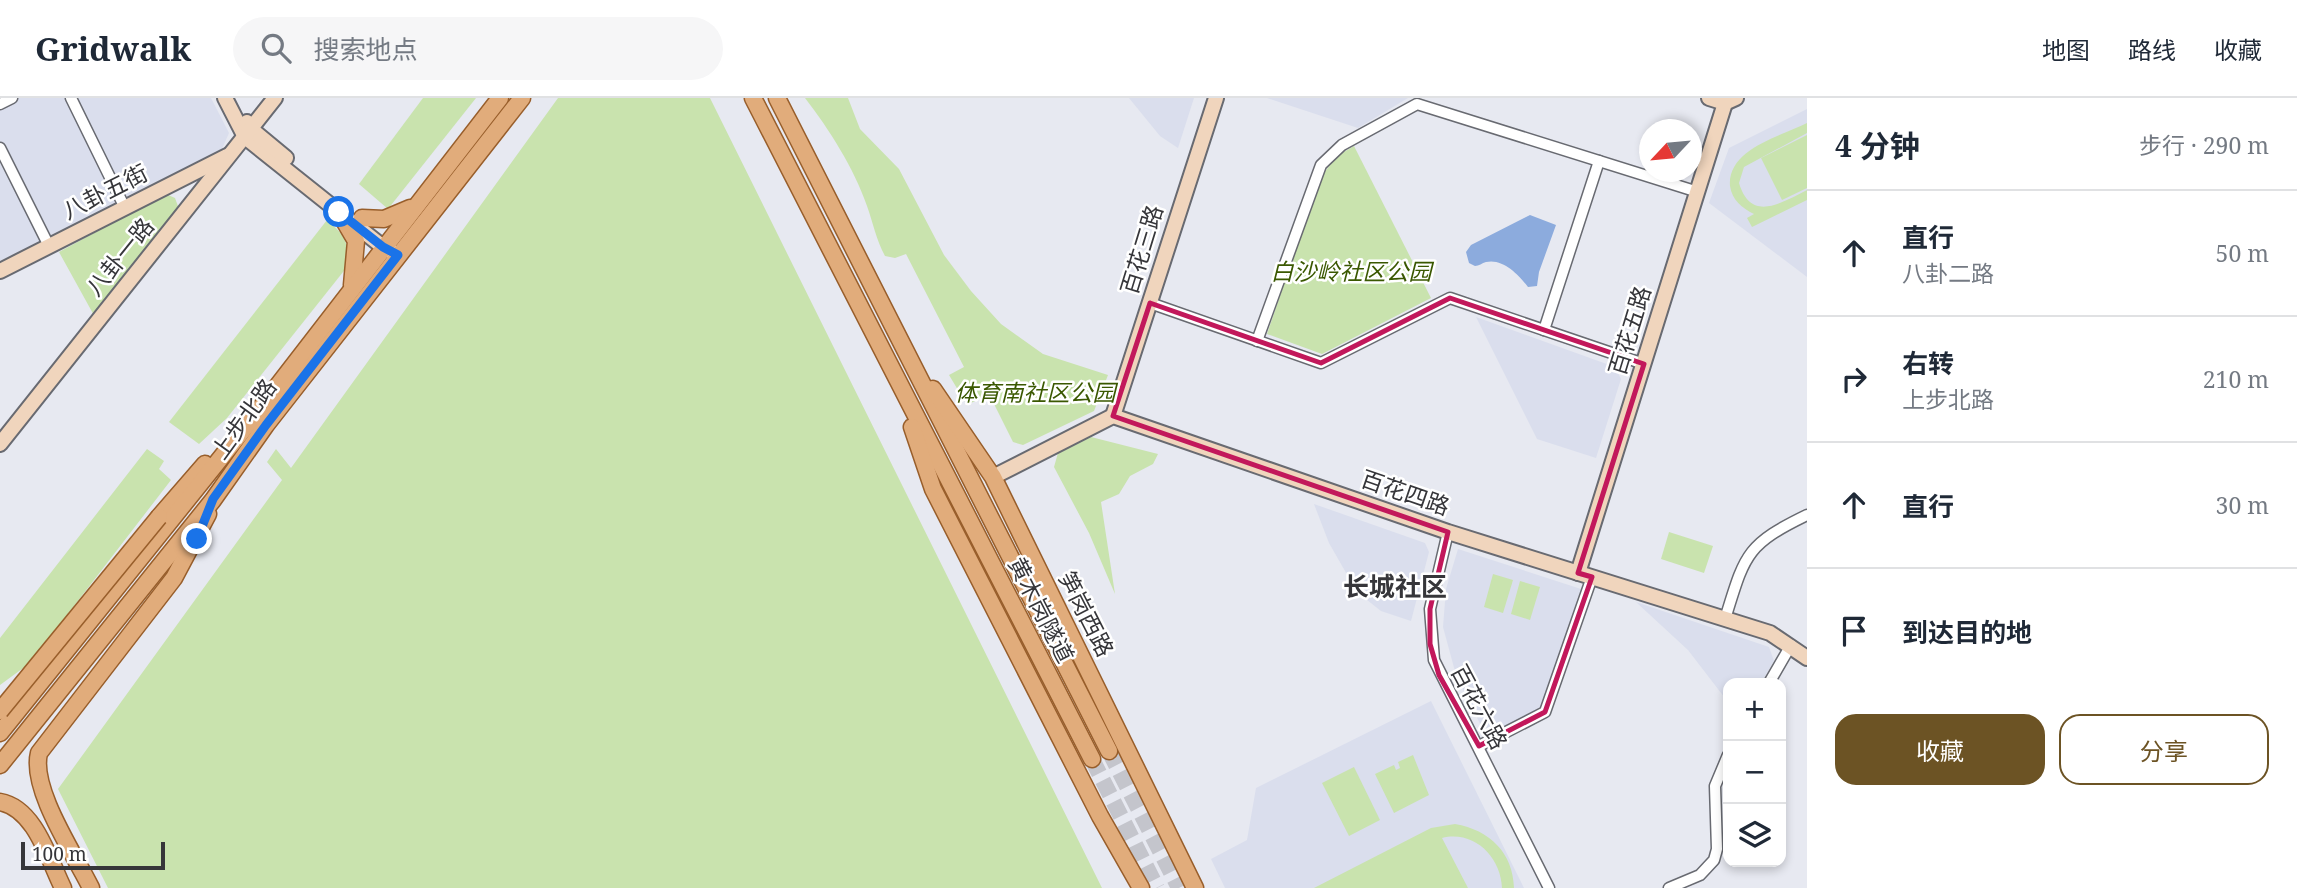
<!DOCTYPE html>
<html lang="zh">
<meta charset="utf-8">
<style>
body{margin:0;font-family:"Noto Serif","Noto Sans SC",serif;background:#f6f6f7;color:#1f2937}
.controls{position:absolute;right:21px;bottom:21px;display:grid;overflow:hidden;border-radius:14px;box-shadow:0 4px 10px #0003}
.controls button{width:63px;height:63px;display:grid;place-items:center;padding:0;border:0;border-bottom:2px solid #e0e1e3;background:#fff;color:#1f2937;font:35px sans-serif}
.compass{position:absolute;left:1639px;top:21px;width:63px;height:63px;border-radius:50%;background:#fff;box-shadow:0 4px 10px #0003;rotate:244deg}
.scale{position:absolute;left:21px;bottom:18px;width:144px;box-sizing:border-box;padding-left:7px;border:4px solid #36363a;border-top:0;font-size:19px;line-height:24px;white-space:nowrap;color:#36363a;-webkit-text-stroke:5px #fff;paint-order:stroke}
.stop{position:absolute;width:21px;height:21px;margin:-16px;border:5px solid #1a73e8;border-radius:50%;background:#fff}
.stop.end{background:#1a73e8;border-color:#fff;box-shadow:0 2px 7px #0008}
.list{margin:0;padding:0;list-style:none}
h2{display:flex;justify-content:space-between;align-items:center;height:91px;margin:0;padding:0 28px;font-size:30px}
h2 small{font-size:23px;font-weight:400;color:#747a83}
.list li{display:grid;grid-template-columns:46px 1fr auto;gap:21px;align-items:center;box-sizing:border-box;height:126px;padding:0 28px;border-top:2px solid #e0e1e3}
.list b{display:block;font-size:26px;white-space:nowrap}
.list p{margin:0;font-size:23px;white-space:nowrap;color:#747a83}
.list em{font-size:23px;font-style:normal;color:#747a83}
.actions{display:flex;gap:14px;padding:21px 28px}
.actions a{flex:1;padding:16px 0;border:2px solid #6c5324;border-radius:21px;text-align:center;font-size:24px;color:#6c5324}
.actions .main{background:#6c5324;color:#fff}
.icon{flex:none;width:38px;height:38px;fill:none;stroke:currentColor;stroke-width:2;stroke-linecap:round;stroke-linejoin:round}
.map{position:relative;flex:none;width:1807px;height:790px;overflow:hidden}
header{display:flex;align-items:center;gap:42px;box-sizing:border-box;height:98px;padding:0 35px;background:#fff;border-bottom:2px solid #e0e1e3}
header strong{font-size:33px}
nav{display:flex;gap:38px;margin-inline-start:auto;font-size:24px}
.search{width:490px;height:63px;background:#f6f6f7;display:flex;align-items:center;gap:18px;box-sizing:border-box;padding:0 24px;border-radius:38px;color:#747a83;font-size:26px}
main{display:flex}
aside{flex:1;background:#fff}
.map>svg:first-child{display:block}
.built{fill:#dadeed}
.green{fill:#c9e3ae}
.water{fill:#8cabdd}
.lines{fill:none;stroke-linecap:round;stroke-linejoin:round}
.primary-tunnel{stroke:#c4c5cc;stroke-width:16;stroke-dasharray:16 8;stroke-linecap:butt}
.street-casing{stroke:#686a71;stroke-width:13}
.secondary-casing{stroke:#686a71;stroke-width:18}
.primary-casing{stroke:#985e2b;stroke-width:19}
.street{stroke:#fff;stroke-width:10}
.secondary{stroke:#f0d5bd;stroke-width:14}
.primary{stroke:#e1ac7b;stroke-width:16}
.primary-bridge-casing{stroke:#985e2b;stroke-width:19;stroke-linecap:butt}
.primary-bridge{stroke:#e1ac7b;stroke-width:16}
.route{stroke:#1a73e8;stroke-width:9}
.marked{fill:none;stroke:#c2185b;stroke-width:5;stroke-linejoin:round}
.labels{text-anchor:middle;stroke-width:5;stroke-linejoin:round;paint-order:stroke}
.street-label{font-size:23px;fill:#36363a;stroke:#fff}
.park-label{font-size:23px;font-style:italic;fill:#3a5801;stroke:#fff}
.quarter-label{font-size:26px;font-weight:bold;fill:#36363a;stroke:#fff}
</style>
<header>
<strong>Gridwalk</strong>
<div class="search"><svg class="icon" aria-label="search" viewBox="0 0 24 24"><circle cx="10" cy="10" r="6"/><path d="M15 15l6 6"/></svg>搜索地点</div>
<nav><a>地图</a><a>路线</a><a>收藏</a></nav>
</header>
<main>
<div class="map">
<svg width="1807" height="790" viewBox="0 0 1807 790">
<rect width="100%" height="100%" fill="#e7e9f1"/>
<!-- built -->
<g class="built">
<polygon points="0,0 211,0 229,35 221,53 0,163"/>
<polygon points="1129,0 1194,0 1178,50 1160,38"/>
<polygon points="1267,0 1408,0 1358,30"/>
<polygon points="1807,11 1807,179 1709,105 1729,50"/>
<polygon points="1476,219 1615,269 1621,281 1596,360 1537,341"/>
<polygon points="1314,406 1425,445 1429,454 1411,523 1381,513 1357,494 1329,445"/>
<polygon points="1458,451 1581,491 1542,613 1487,640 1456,577 1443,529 1446,491"/>
<polygon points="1636,504 1769,549 1774,563 1761,585 1728,585 1728,604 1688,552"/>
<polygon points="1431,603 1524,790 1225,790 1211,761 1247,742 1256,690"/>
</g>
<!-- green -->
<g class="green">
<polygon points="423,0 476,0 388,111 359,86"/>
<polygon points="558,0 710,0 1102,790 108,790 58,691 282,382 267,364 276,351 291,370"/>
<path d="M 805,0 L 848,0 L 860,31 L 899,71 L 944,157 L 971,193 L 1001,226 L 1043,256 L 1108,277 L 1094,313 L 1023,347 L 1013,344 L 989,296 L 967,307 L 949,277 L 964,269 L 906,156 L 895,160 L 885,158 C 876,141 873,125 867,108 C 854,70 829,31 805,0 Z"/>
<path d="M 1807,25 L 1807,35 L 1744,69 L 1739,85 C 1751,125 1781,105 1807,92 L 1807,102 L 1752,129 L 1747,120 L 1754,116 C 1742,110 1732,102 1730,88 C 1727,51 1781,38 1807,25 Z"/>
<polygon points="1807,37 1807,90 1782,102 1761,60"/>
<polygon points="1354,48 1431,200 1322,256 1267,236 1320,80 1337,58"/>
<polygon points="166,96 175,100 179,111 131,169 96,221 59,154"/>
<path d="M 327,122 C 346,138 349,145 347,169 L 227,320 L 199,346 L 169,324 Z"/>
<polygon points="1091,339 1158,356 1153,366 1130,378 1119,396 1101,404 1115,496 1089,435 1054,369 1058,355"/>
<polygon points="147,351 164,363 159,371 171,382 30,565 0,587 0,540"/>
<polygon points="1669,434 1713,448 1704,475 1661,461"/>
<polygon points="1493,476 1513,482 1503,515 1484,509"/>
<polygon points="1520,483 1540,489 1530,522 1511,516"/>
<polygon points="1413,657 1429,697 1394,715 1375,676 1394,667 1396,672 1400,670 1398,664"/>
<polygon points="1354,669 1380,722 1349,738 1322,685"/>
<path d="M 1455,726 C 1490,732 1513,755 1514,790 L 1502,790 C 1501,759 1474,732 1442,740 L 1468,790 L 1314,790 L 1431,730 Z"/>
</g>
<!-- water -->
<path class="water" d="M 1530,117 L 1556,127 L 1539,174 L 1537,188 L 1528,189 C 1519,177 1503,160 1486,164 C 1482,165 1479,168 1475,168 L 1469,165 L 1466,154 L 1471,147 Z"/>
<g class="lines">
<!-- primary-tunnel -->
<g class="primary-tunnel">
<polyline points="1109,653 1179,790"/>
<polyline points="1092,661 1157,790"/>
</g>
<defs>
<g id="street">
<polyline points="71,0 125,110"/>
<polyline points="0,6 12,0"/>
<polyline points="0,50 49,148"/>
<polyline points="1150,205 1321,265 1450,200 1644,266"/>
<polyline points="1544,232 1599,63"/>
<polyline points="1257,243 1321,67 1342,47 1417,6 1698,94"/>
<polyline points="1448,434 1430,511 1434,562 1549,790"/>
<path d="M 1725,521 C 1745,457 1745,447 1807,417"/>
<polyline points="1769,585 1791,547"/>
<polyline points="1479,648 1545,614 1592,479"/>
<polyline points="1669,790 1700,777 1714,762 1717,751 1715,688 1728,657"/>
</g>
<g id="secondary">
<polyline points="225,0 245,39 383,149 394,155"/>
<polyline points="1709,0 1725,5 1736,0"/>
<polyline points="247,24 251,31 286,60"/>
<polyline points="0,173 227,58"/>
<polyline points="1113,318 1216,0"/>
<polyline points="0,346 275,0"/>
<polyline points="993,379 1113,318 1448,434 1770,535 1807,560"/>
<polyline points="1578,475 1725,5"/>
</g>
<g id="primary">
<polyline points="753,0 1092,661"/>
<polyline points="777,0 1109,653"/>
<polyline points="339,114 356,143 352,187"/>
<polyline points="362,120 384,121 410,110"/>
<polyline points="933,291 993,379 1195,790"/>
<polyline points="912,329 933,391 1100,718 1141,790"/>
<polyline points="159,419 205,366"/>
<polyline points="0,635 248,326 500,0"/>
<polyline points="0,667 213,402 266,327 522,0"/>
<path d="M 0,704 C 35,710 49,762 63,790"/>
<path d="M 91,790 C 75,757 30,691 39,655 L 174,480 L 208,416"/>
</g>
</defs>
<!-- street casing -->
<use href="#street" class="street-casing"/>
<!-- secondary casing -->
<use href="#secondary" class="secondary-casing"/>
<!-- primary casing -->
<use href="#primary" class="primary-casing"/>
<!-- street -->
<use href="#street" class="street"/>
<!-- secondary -->
<use href="#secondary" class="secondary"/>
<!-- primary -->
<use href="#primary" class="primary"/>
<defs>
<polyline id="primary-bridge" points="0,613 159,419"/>
</defs>
<!-- primary-bridge casing -->
<use href="#primary-bridge" class="primary-bridge-casing"/>
<!-- primary-bridge -->
<use href="#primary-bridge" class="primary-bridge"/>
</g>
<g class="lines">
<!-- route -->
<polyline class="route" points="197,441 213,401 266,327 398,157 383,149 339,114"/>
</g>
<!-- marked area -->
<path class="marked" d="M 1450,200 L 1644,266 L 1578,475 L 1592,479 L 1545,614 L 1479,648 L 1439,577 L 1430,546 L 1430,511 L 1448,434 L 1113,318 L 1150,205 L 1321,265 Z"/>
<g class="labels">
<!-- street labels -->
<g class="street-label">
<text transform="translate(105 94) rotate(-27)" y="8">八卦五街</text>
<text transform="translate(1142 152) rotate(-73)" y="8">百花三路</text>
<text transform="translate(120 159) rotate(-51)" y="8">八卦一路</text>
<text transform="translate(1630 233) rotate(-73)" y="8">百花五路</text>
<text transform="translate(244 321) rotate(-54)" y="8">上步北路</text>
<text transform="translate(1405 395) rotate(19)" y="8">百花四路</text>
<text transform="translate(1041 512) rotate(63)" y="8">黄木岗隧道</text>
<text transform="translate(1086 516) rotate(63)" y="8">笋岗西路</text>
<text transform="translate(1479 609) rotate(62)" y="8">百花六路</text>
</g>
<!-- park labels -->
<g class="park-label">
<text x="1351" y="182">白沙岭社区公园</text>
<text x="1035" y="303">体育南社区公园</text>
</g>
<!-- quarter labels -->
<g class="quarter-label">
<text x="1395" y="498">长城社区</text>
</g>
</g>
</svg>
<div class="controls">
<button>+</button>
<button>−</button>
<button><svg class="icon" aria-label="layers" viewBox="0 0 24 24"><path d="M12 4l9 5-9 5-9-5zM3 14l9 5 9-5"/></svg></button>
</div>
<svg class="compass" viewBox="-18 -18 36 36"><path d="M0-13l5 13h-10z" fill="#e53935"/><path d="M0 13l5-13h-10z" fill="#747a83"/></svg>
<div class="scale">100 m</div>
<div class="stop" style="left:339px;top:114px"></div>
<div class="stop end" style="left:197px;top:441px"></div>
</div>
<aside>
<h2>4 分钟<small>步行 · 290 m</small></h2>
<ul class="list">
<li><svg class="icon" aria-label="ahead" viewBox="0 0 24 24"><path d="M12 20V5M6 11l6-6 6 6"/></svg><div><b>直行</b><p>八卦二路</p></div><em>50 m</em></li>
<li><svg class="icon" aria-label="right" viewBox="0 0 24 24"><path d="M7 20v-9h11M14 6l5 5-5 5"/></svg><div><b>右转</b><p>上步北路</p></div><em>210 m</em></li>
<li><svg class="icon" aria-label="ahead" viewBox="0 0 24 24"><path d="M12 20V5M6 11l6-6 6 6"/></svg><div><b>直行</b></div><em>30 m</em></li>
<li><svg class="icon" aria-label="arrive" viewBox="0 0 24 24"><path d="M6 21V4h12l-3 4 3 4H6"/></svg><div><b>到达目的地</b></div></li>
</ul>
<div class="actions"><a class="main">收藏</a><a>分享</a></div>
</aside>
</main>
